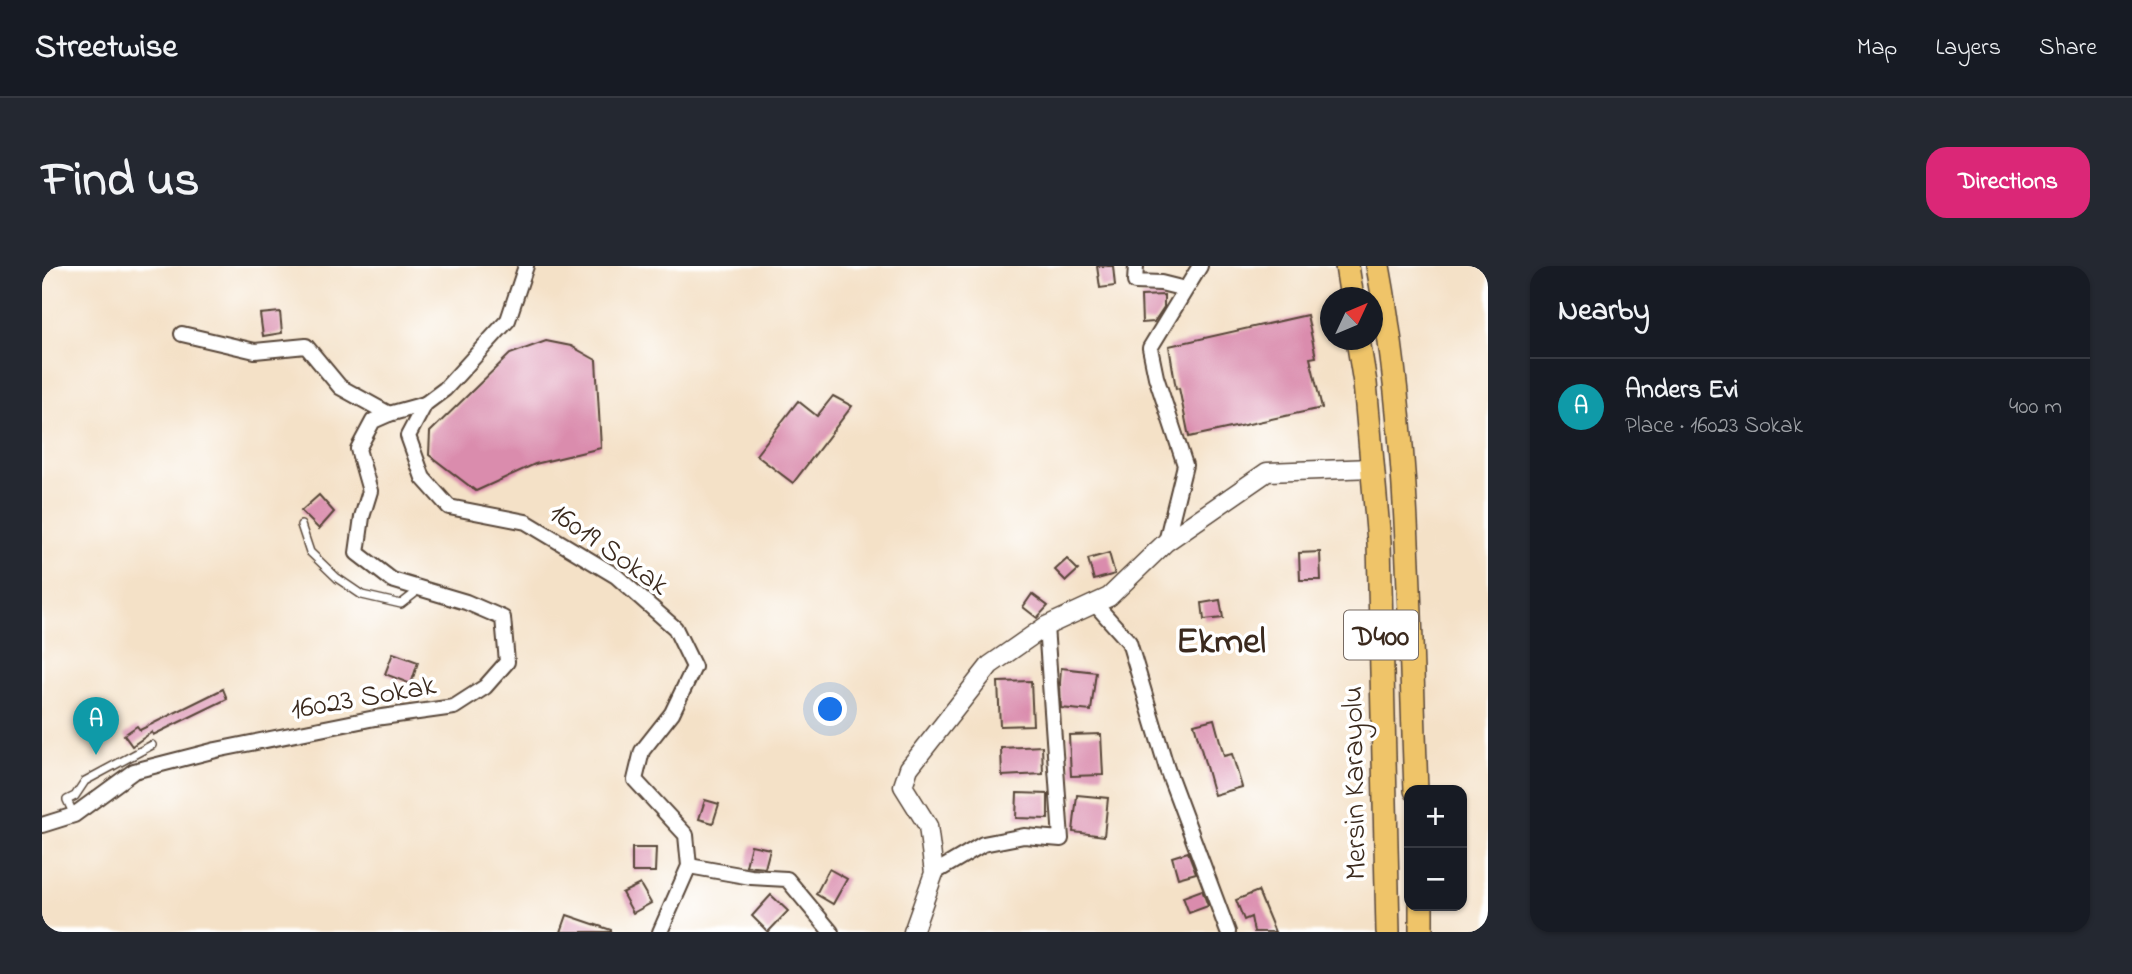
<!DOCTYPE html>
<meta charset="utf-8">
<style>
body{margin:0;font-family:"Indie Flower",sans-serif;background:#242831;color:#f1f3f6}
.controls{position:absolute;right:21px;bottom:21px;display:grid;overflow:hidden;border-radius:14px;box-shadow:0 2px 5px #0004}
.controls button{width:63px;height:63px;display:grid;place-items:center;padding:0;border:0;border-bottom:2px solid #363941;background:#171b24;color:#f1f3f6;font:35px sans-serif}
.compass{position:absolute;left:1278px;top:21px;width:63px;height:63px;border-radius:50%;background:#171b24;box-shadow:0 2px 5px #0004;rotate:46deg}
.you{position:absolute;left:789px;top:444px;width:24px;height:24px;margin:-18px;border:5px solid #fff;border-radius:50%;background:#1a73e8;box-shadow:0 0 0 10px #1a73e833}
.badge{display:grid;place-items:center;width:46px;height:46px;border-radius:50%;background:#db2777;color:#fff;font-size:23px;font-weight:700}
.pin{position:absolute;translate:-50% -58px;filter:drop-shadow(0 2px 4px #0008)}
.pin::after{content:'';position:absolute;top:37px;width:24px;height:21px;background:inherit;clip-path:polygon(0 0,100% 0,50% 100%)}
.list{margin:0;padding:0;list-style:none}
h2{display:flex;justify-content:space-between;align-items:center;height:91px;margin:0;padding:0 28px;font-size:30px}
h2 small{font-size:23px;font-weight:400;color:#9ea1a6}
.list li{display:grid;grid-template-columns:46px 1fr auto;gap:21px;align-items:center;box-sizing:border-box;height:98px;padding:0 28px;border-top:2px solid #363941}
.list b{display:block;font-size:26px;white-space:nowrap}
.list p{margin:0;font-size:23px;white-space:nowrap;color:#9ea1a6}
.list em{font-size:23px;font-style:normal;color:#9ea1a6}
.map{position:relative;flex:none;width:1446px;height:666px;overflow:hidden;border-radius:21px}
header{display:flex;align-items:center;gap:42px;box-sizing:border-box;height:98px;padding:0 35px;background:#171b24;border-bottom:2px solid #363941}
header strong{font-size:33px}
nav{display:flex;gap:38px;margin-inline-start:auto;font-size:24px}
.intro{display:flex;align-items:center;justify-content:space-between;box-sizing:border-box;height:168px;padding:0 42px}
h1{margin:0;font-size:49px}
.button{padding:18px 32px;border-radius:21px;background:#db2777;color:#fff;font-size:24px;font-weight:700}
main{display:flex;gap:42px;padding:0 42px}
aside{flex:1;background:#171b24;border-radius:21px;box-shadow:0 2px 5px #0004}
.map>svg:first-child{display:block}
.building{fill:#da8cad}
.lines{fill:none;stroke-linecap:round;stroke-linejoin:round}
.service-casing{stroke:#574537;stroke-width:10}
.minor-casing{stroke:#574537;stroke-width:18}
.tertiary-casing{stroke:#574537;stroke-width:21}
.trunk-casing{stroke:#574537;stroke-width:26}
.service{stroke:#fff;stroke-width:7}
.minor{stroke:#fff;stroke-width:14}
.tertiary{stroke:#fff;stroke-width:18}
.trunk{stroke:#efc469;stroke-width:23}
.labels{text-anchor:middle;stroke-width:7;stroke-linejoin:round;paint-order:stroke}
.shield{fill:#fff;stroke:#766a62;stroke-width:2}
.shield-label{font-size:28px;font-weight:bold;fill:#3b2a1e}
.street-label{font-size:30px;fill:#3b2a1e;stroke:#fff}
.district-label{font-size:37px;font-weight:bold;fill:#3b2a1e;stroke:#fff}
</style>
<header>
<strong>Streetwise</strong>
<nav><a>Map</a><a>Layers</a><a>Share</a></nav>
</header>
<div class="intro"><h1>Find us</h1><a class="button">Directions</a></div>
<main>
<div class="map">
<svg width="1446" height="666" viewBox="0 0 1446 666">
<rect width="100%" height="100%" fill="#fff"/>
<filter id="ink" filterUnits="userSpaceOnUse"><feTurbulence type="fractalNoise" baseFrequency=".0143" numOctaves="2"/><feDisplacementMap in="SourceGraphic" scale="14" xChannelSelector="R" yChannelSelector="G"/><feConvolveMatrix kernelMatrix="1 2 1 2 8 2 1 2 1" color-interpolation-filters="sRGB"/></filter>
<filter id="wash" filterUnits="userSpaceOnUse"><feTurbulence type="fractalNoise" baseFrequency=".00686" numOctaves="4" result="noise"/><feDisplacementMap in="SourceGraphic" scale="28" xChannelSelector="R" yChannelSelector="G"/><feGaussianBlur stdDeviation="1.57" result="paint"/><feColorMatrix in="noise" values="0 0 0 0 0 0 0 0 0 0 0 0 0 0 0 0 0 1.4 0 .05"/><feComposite in="paint" operator="in"/></filter>
<g filter="url(#wash)">
<rect width="100%" height="100%" fill="#f4e1c7"/>
<g id="blocks">
<!-- building -->
<g class="building">
<polygon points="1055,0 1071,0 1073,20 1058,22"/>
<polygon points="1122,29 1122,41 1112,56 1100,57 1099,30"/>
<polygon points="238,46 240,67 221,70 218,48"/>
<polygon points="1265,49 1274,91 1268,92 1280,142 1147,171 1137,122 1134,123 1127,80"/>
<polygon points="504,75 529,80 554,94 559,182 493,198 434,225 387,189 388,166 468,88"/>
<polygon points="791,130 810,140 751,217 714,189 756,135 775,150"/>
<polygon points="277,229 292,246 277,263 259,245"/>
<polygon points="1278,286 1279,314 1258,314 1257,287"/>
<polygon points="1067,287 1073,308 1052,314 1046,293"/>
<polygon points="1025,293 1036,304 1024,315 1013,304"/>
<polygon points="990,328 1006,340 995,352 981,341"/>
<polygon points="1178,334 1181,352 1162,354 1160,337"/>
<polygon points="351,387 376,396 369,418 343,408"/>
<polygon points="1019,402 1054,406 1049,445 1019,442 1018,417"/>
<polygon points="989,415 991,459 958,460 956,416"/>
<polygon points="181,423 185,433 111,469 110,466 90,480 82,469 95,460 98,464"/>
<polygon points="1172,453 1182,490 1190,488 1200,521 1172,529 1152,458"/>
<polygon points="1059,468 1061,509 1029,510 1027,469"/>
<polygon points="1000,480 1001,508 960,510 959,482"/>
<polygon points="975,527 1006,528 1006,553 974,552"/>
<polygon points="1035,529 1066,532 1062,570 1031,566"/>
<polygon points="663,534 677,538 671,557 657,553"/>
<polygon points="709,579 728,583 723,602 704,600"/>
<polygon points="590,582 614,582 613,606 590,606"/>
<polygon points="1146,586 1154,607 1136,612 1130,591"/>
<polygon points="787,603 805,613 791,638 774,628"/>
<polygon points="598,618 609,637 591,647 580,627"/>
<polygon points="1160,624 1166,640 1147,647 1141,631"/>
<polygon points="1216,625 1233,666 1212,666 1209,651 1202,654 1194,634"/>
<polygon points="729,629 746,645 726,666 710,650"/>
<polygon points="525,649 569,664 569,666 519,666"/>
</g>
</g>
</g>
<g filter="url(#ink)">
<use href="#blocks" fill-opacity="0" stroke="#574537" stroke-width="2"/>
<g class="lines">
<defs>
<g id="service">
<polyline points="259,259 268,286 295,312 320,329 359,338 372,328 374,321"/>
<polyline points="32,549 25,534 33,530 43,515 110,479"/>
</g>
<g id="minor">
<polyline points="484,0 466,54 403,123 383,138 366,170 381,212 407,241 484,256 574,310 633,362 652,401 630,447 600,485 593,514 644,569 647,600 618,666"/>
<polyline points="1094,0 1093,16 1119,17 1143,23"/>
<polyline points="140,68 213,85 264,80 298,121 347,148"/>
<polyline points="1124,276 1143,199 1114,111 1108,82 1158,0"/>
<polyline points="1053,338 1087,376 1125,503 1186,666"/>
<polyline points="0,559 32,549 92,505 174,484 333,452 412,441 443,421 465,396 461,352 424,336 350,314 315,287 320,251 328,225 316,183 331,155 347,148 383,138"/>
<polyline points="647,600 709,611 745,613 789,666"/>
<polyline points="892,607 941,578 982,570 1019,573 1004,360"/>
</g>
<polyline id="tertiary" points="871,666 892,607 886,560 861,520 867,502 948,399 1004,360 1067,331 1124,276 1225,206 1331,202"/>
<g id="trunk">
<polyline points="1305,0 1310,32"/>
<path d="M 1336,0 C 1368,173 1367,349 1374,524"/>
<polyline points="1316,74 1323,117 1337,276 1346,666"/>
<polyline points="1379,640 1379,666"/>
</g>
</defs>
<!-- service casing -->
<use href="#service" class="service-casing"/>
<!-- minor casing -->
<use href="#minor" class="minor-casing"/>
<!-- tertiary casing -->
<use href="#tertiary" class="tertiary-casing"/>
<!-- trunk casing -->
<use href="#trunk" class="trunk-casing"/>
<!-- service -->
<use href="#service" class="service"/>
<!-- minor -->
<use href="#minor" class="minor"/>
<!-- tertiary -->
<use href="#tertiary" class="tertiary"/>
<!-- trunk -->
<use href="#trunk" class="trunk"/>
</g>
</g>
<g class="labels">
<!-- shield labels -->
<rect class="shield" x="1302" y="344.5" width="74" height="49" rx="5"/>
<g class="shield-label">
<text x="1339" y="379">D400</text>
</g>
<!-- street labels -->
<g class="street-label">
<text transform="translate(568 282) rotate(35)" y="10">16019 Sokak</text>
<text transform="translate(321 430) rotate(-10)" y="10">16023 Sokak</text>
<text transform="translate(1311 517) rotate(-91)" y="10">Mersin Karayolu</text>
</g>
<!-- district labels -->
<g class="district-label">
<text x="1179" y="386">Ekmel</text>
</g>
</g>
</svg>
<div class="controls">
<button>+</button>
<button>−</button>
</div>
<svg class="compass" viewBox="-18 -18 36 36"><path d="M0-13l5 13h-10z" fill="#e53935"/><path d="M0 13l5-13h-10z" fill="#9ea1a6"/></svg>
<div class="you"></div>
<div class="pin badge" style="left:54px;top:489px;background:#0f9aa8">A</div>
</div>
<aside>
<h2>Nearby<small></small></h2>
<ul class="list">
<li><span class="badge" style="background:#0f9aa8">A</span><div><b>Anders Evi</b><p>Place · 16023 Sokak</p></div><em>400 m</em></li>
</ul>
</aside>
</main>
